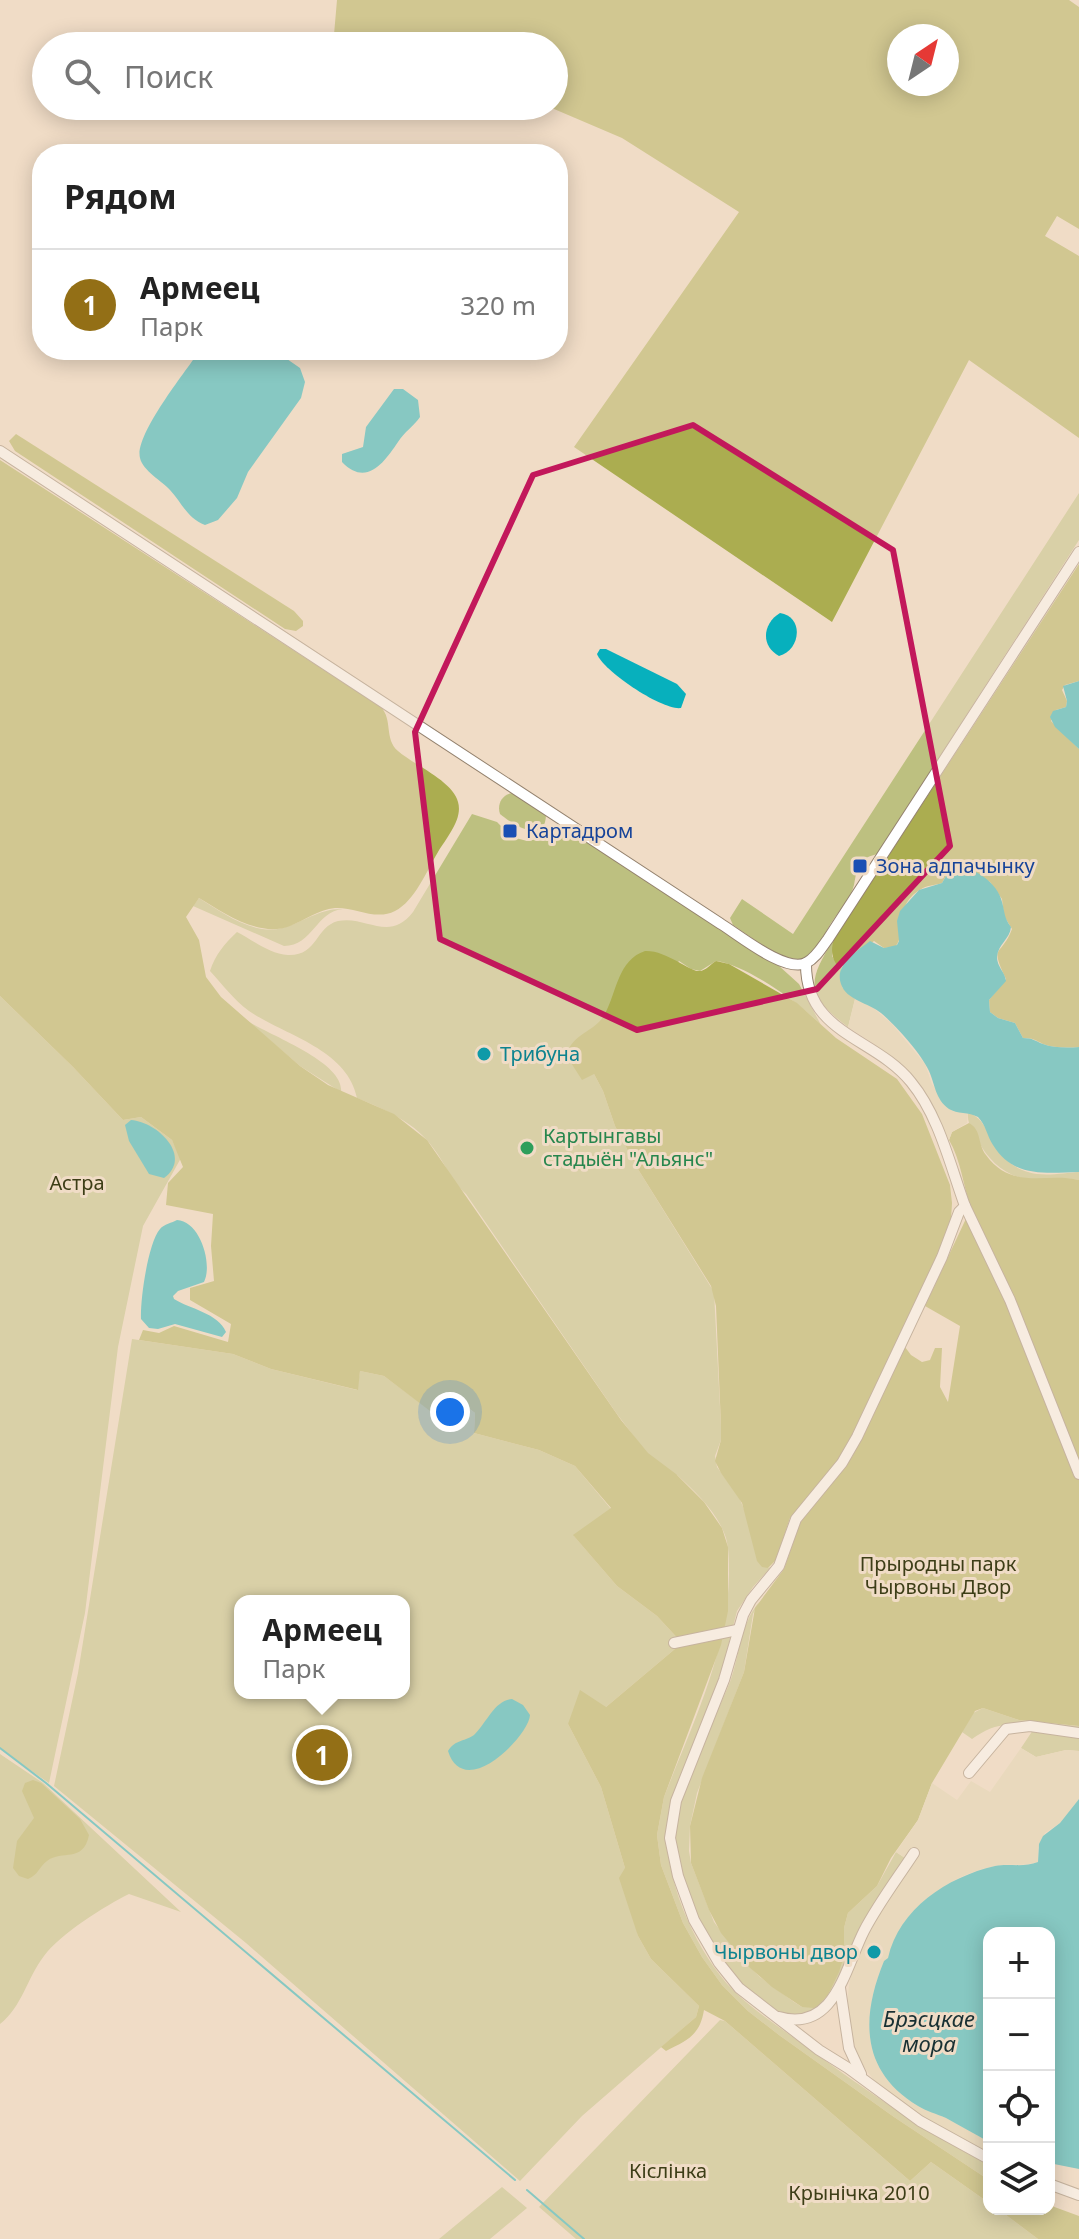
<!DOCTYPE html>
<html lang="ru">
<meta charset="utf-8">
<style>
body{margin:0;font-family:"Noto Sans",sans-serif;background:#f6f6f6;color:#222}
.controls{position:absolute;right:24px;bottom:24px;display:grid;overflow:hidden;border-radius:16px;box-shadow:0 4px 20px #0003}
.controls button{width:72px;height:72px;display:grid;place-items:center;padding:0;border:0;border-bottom:2px solid #e0e0e0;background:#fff;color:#222;font:40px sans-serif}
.compass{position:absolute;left:887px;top:24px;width:72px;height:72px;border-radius:50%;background:#fff;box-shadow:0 4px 20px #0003;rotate:35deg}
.you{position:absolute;left:450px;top:1412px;width:28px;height:28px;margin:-20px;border:6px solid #fff;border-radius:50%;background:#1a73e8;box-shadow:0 0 0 12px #1a73e833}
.badge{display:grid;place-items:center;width:52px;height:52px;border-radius:50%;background:#936f16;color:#fff;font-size:26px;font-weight:700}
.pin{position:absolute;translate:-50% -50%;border:4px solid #fff;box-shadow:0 2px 8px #0006}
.popup{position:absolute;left:234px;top:1595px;width:176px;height:104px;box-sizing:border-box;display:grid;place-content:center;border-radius:16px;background:#fff;filter:drop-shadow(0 2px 6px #0005);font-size:26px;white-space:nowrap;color:#767676}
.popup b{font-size:30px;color:#222}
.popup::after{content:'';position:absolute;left:50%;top:100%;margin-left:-16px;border:16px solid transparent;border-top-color:#fff}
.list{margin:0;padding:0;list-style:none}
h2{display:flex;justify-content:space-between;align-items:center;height:104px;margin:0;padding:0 32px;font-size:34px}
h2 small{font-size:26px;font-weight:400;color:#767676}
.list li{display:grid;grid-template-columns:52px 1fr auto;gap:24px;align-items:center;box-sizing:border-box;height:112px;padding:0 32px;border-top:2px solid #e0e0e0}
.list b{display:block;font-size:30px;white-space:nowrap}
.list p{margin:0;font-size:26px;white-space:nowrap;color:#767676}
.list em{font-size:26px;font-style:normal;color:#767676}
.icon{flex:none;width:44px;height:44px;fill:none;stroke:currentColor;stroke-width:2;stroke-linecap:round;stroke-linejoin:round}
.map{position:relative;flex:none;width:1079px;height:2239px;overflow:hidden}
.search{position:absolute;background:#fff;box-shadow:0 4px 20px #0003;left:32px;top:32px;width:536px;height:88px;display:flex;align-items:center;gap:20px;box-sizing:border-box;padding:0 28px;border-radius:44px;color:#767676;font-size:30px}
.panel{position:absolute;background:#fff;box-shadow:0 4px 20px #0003;left:32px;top:144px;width:536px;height:216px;border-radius:32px}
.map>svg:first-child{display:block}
.green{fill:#bdc080;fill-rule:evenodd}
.forest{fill:#abad50;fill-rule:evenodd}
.sand{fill:#e0d6b1}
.water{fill:#07b0bd}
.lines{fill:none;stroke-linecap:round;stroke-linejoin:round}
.stream{stroke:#07b0bd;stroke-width:2}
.minor-casing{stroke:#94826e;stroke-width:12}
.minor{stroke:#fff;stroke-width:10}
.marked{fill:none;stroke:#c2185b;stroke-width:6;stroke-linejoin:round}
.transit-dot{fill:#1a4fb4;stroke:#f0dcc6;stroke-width:3}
.culture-dot{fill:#0f9aa8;stroke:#f0dcc6;stroke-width:3}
.leisure-dot{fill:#2e9e5b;stroke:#f0dcc6;stroke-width:3}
.labels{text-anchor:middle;stroke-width:6;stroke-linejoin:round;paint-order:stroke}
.transit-label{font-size:20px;fill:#164399;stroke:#f0dcc6;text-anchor:start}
.culture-label{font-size:20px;fill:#0d838f;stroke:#f0dcc6;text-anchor:start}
.leisure-label{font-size:20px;fill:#27864d;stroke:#f0dcc6;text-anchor:start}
.park-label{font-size:20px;fill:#3d3e17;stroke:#f0dcc6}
.water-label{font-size:22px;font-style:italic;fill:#193033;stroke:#f0dcc6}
</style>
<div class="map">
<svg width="1079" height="2239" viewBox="0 0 1079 2239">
<rect width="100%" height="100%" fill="#f0dcc6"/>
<!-- green -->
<g class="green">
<path d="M 1079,493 L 1079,540 L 877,854 C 855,860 858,867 854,885 C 851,898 838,912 831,923 C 825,933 819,947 810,955 C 791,971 749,935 733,925 L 730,918 L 742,899 L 793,934 Z"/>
<path d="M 512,793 L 546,815 C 545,845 513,825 500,814 C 497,805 501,795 512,793 Z"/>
<path d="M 472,814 L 497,822 L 512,837 L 527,841 L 543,838 L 560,828 L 573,831 L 778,965 L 799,984 L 821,1025 C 801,1004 745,964 716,961 L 700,971 L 691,969 L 679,961 L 594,1074 L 603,1091 L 615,1126 L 636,1166 L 714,1292 L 721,1426 L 721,1440 L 715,1456 L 717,1467 L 739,1497 L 768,1568 L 771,1567 L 753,1587 L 737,1611 L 720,1678 L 671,1801 C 655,1861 691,1946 733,1990 C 754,2011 781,2028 805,2046 C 864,2089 924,2131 989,2165 L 989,2180 L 894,2117 L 779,2035 L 748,2011 L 722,1985 L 702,1957 L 683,1923 L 661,1865 L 657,1835 L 664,1797 C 692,1725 728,1653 729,1574 C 729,1562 729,1549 726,1538 C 718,1513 696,1492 677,1475 L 668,1475 L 645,1451 L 617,1414 L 466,1194 C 451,1181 446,1165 434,1149 C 415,1122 386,1110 357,1098 C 347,1049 286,1036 249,1011 C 233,999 223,985 210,971 C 215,955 225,943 237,932 C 253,940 269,954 288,955 C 318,956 315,927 338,921 C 366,915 389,943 413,912 Z"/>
<path d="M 199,898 C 221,912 254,936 282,928 C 304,922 320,908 343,909 C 316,911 313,946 284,946 L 193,906 Z"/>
<path d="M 834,939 L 832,956 L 841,970 L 842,987 L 855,999 L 848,1027 C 805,995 807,982 834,939 Z"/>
<polygon points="0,996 73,1067 123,1120 141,1117 172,1140 181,1158 143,1226 118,1347 85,1613 49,1783 0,1749"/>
<path d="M 246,1020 C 268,1035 345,1062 341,1092 L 300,1066 Z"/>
<path d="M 968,1113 C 993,1119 989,1161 1028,1172 C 1043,1177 1064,1173 1079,1172 L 1079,1180 C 1064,1177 1050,1180 1034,1180 C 1009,1179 989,1162 979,1142 C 974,1130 967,1126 968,1113 Z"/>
<path d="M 132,1339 L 233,1354 L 271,1369 L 357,1390 L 360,1371 L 384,1376 L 438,1416 L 456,1398 L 475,1413 L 474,1433 L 539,1450 L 575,1466 L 611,1509 L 574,1536 L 617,1586 L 657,1616 L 682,1643 L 606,1707 L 568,1724 L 601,1787 L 625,1868 L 638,1936 L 651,1959 L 699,2006 L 696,2017 L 582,2116 L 520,2181 L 246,1943 L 54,1786 L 78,1673 ZM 240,1601 L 404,1601 L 404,1693 L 240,1693 Z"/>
<path d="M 759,1602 L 753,1614 L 744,1672 L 697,1793 L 690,1826 L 689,1851 L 691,1863 L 714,1922 L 740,1957 L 760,1977 L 794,2002 L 802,2007 L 818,2006 L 828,1995 L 844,1948 L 844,1928 L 848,1913 L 877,1886 L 896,1852 L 905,1858 L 865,1919 L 831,1996 L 807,2017 C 800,2016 790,2016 783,2013 C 728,1992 668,1883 676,1825 C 682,1780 713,1724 730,1682 C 740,1655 740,1625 759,1602 Z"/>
<path d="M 983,1708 L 1019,1720 L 1079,1726 L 1079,1751 L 1066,1750 L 1036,1757 L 1021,1748 L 1033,1730 C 1008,1721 993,1724 972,1739 L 962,1732 L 973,1713 Z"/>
<path d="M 0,1754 L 43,1783 L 181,1912 L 129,1894 C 106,1905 59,1935 44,1956 C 27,1978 22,2007 0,2024 Z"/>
<polygon points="720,2020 725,2021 910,2181 931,2162 989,2203 989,2209 998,2209 1038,2239 576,2239 539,2207"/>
<polygon points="502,2187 527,2208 490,2239 439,2239"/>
</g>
<!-- forest -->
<g class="forest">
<path d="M 337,0 L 1069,0 L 1079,7 L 1079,229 L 1057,216 L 1045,236 L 1079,256 L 1079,438 L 969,360 L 832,622 L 574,447 L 739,212 L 622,138 L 547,106 L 554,106 L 554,46 L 333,46 ZM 947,36 L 947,84 L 899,84 L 899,36 Z"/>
<polygon points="16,434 294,611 303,621 303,626 296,631 285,629 15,451 9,441"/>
<path d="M 0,460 L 381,707 C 393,720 384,739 398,751 C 414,765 453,781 458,802 C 463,819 447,837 438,852 C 427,870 415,901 395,911 C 376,921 355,907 335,908 C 318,910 305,920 290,926 C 259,938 224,913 199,898 L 186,917 L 199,940 L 206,977 L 221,997 L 300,1066 L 328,1085 L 394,1114 L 427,1140 L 621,1420 L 648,1453 L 676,1474 L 704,1502 L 722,1528 L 728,1547 L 728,1611 L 721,1645 L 664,1797 L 657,1835 L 661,1865 L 683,1923 L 702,1957 L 722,1985 L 748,2011 L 779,2035 L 894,2117 L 989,2180 L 989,2203 L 931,2162 L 910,2181 L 725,2021 L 704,2010 C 700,2035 688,2040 666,2051 L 661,2047 L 696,2017 L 699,2006 L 651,1959 L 638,1936 L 619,1878 L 625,1868 L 601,1787 L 568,1724 L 580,1690 L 606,1707 L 682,1643 L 657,1616 L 617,1586 L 573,1535 L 611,1508 L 575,1466 L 539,1450 L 474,1433 L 475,1413 L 457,1399 L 438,1417 L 384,1376 L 360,1371 L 358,1390 L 271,1369 L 233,1354 L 139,1340 L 143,1330 L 159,1333 L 174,1326 L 228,1342 L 231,1324 L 190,1300 L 190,1288 L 214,1281 L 211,1246 L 213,1214 L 166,1205 L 168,1183 L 183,1167 L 172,1140 L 141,1117 L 123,1120 L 73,1067 L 0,996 Z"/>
<path d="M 1079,564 L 1079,681 L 1065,685 L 1062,690 L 1067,701 L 1066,707 L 1056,710 L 1051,721 L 1079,749 L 1079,1047 C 1068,1048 1053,1048 1043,1044 C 1035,1040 1033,1038 1023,1038 L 1015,1023 L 998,1018 L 990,1012 L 989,1000 L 1006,979 C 989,943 1001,958 1012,929 L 1004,916 L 1002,899 L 990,882 L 963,867 L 950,869 L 942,883 C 936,885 929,885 923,888 C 891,905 909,931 895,947 L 884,948 L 874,941 L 842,966 L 841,970 C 832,961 830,951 834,939 Z"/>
<path d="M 645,951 C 667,950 691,973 700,971 C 705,971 711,964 716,961 L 729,964 L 797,1003 L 836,1038 L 897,1079 L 922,1114 L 950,1185 L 952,1203 L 951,1220 L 938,1256 L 859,1424 L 842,1456 L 790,1518 L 776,1560 L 768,1568 L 762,1567 L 757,1561 L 742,1503 L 721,1473 L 715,1461 L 721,1440 L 721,1426 L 716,1306 L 711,1286 L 636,1166 L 615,1126 L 603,1091 L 594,1074 L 582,1080 L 566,1055 C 573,1033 595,1032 605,1014 C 617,991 618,960 645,951 Z"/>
<path d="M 969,1123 C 982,1130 977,1144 986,1155 C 1012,1191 1046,1172 1079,1180 L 1079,1726 L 1019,1720 L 983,1708 L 975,1711 L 932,1783 L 918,1820 L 891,1858 L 877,1886 L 848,1913 L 844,1928 L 844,1956 L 839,1972 L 828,1995 L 818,2006 L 814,2008 L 802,2007 L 772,1987 L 749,1967 L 721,1933 L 709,1910 L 691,1863 L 690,1826 L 702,1778 L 744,1672 L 755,1608 L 784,1569 L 800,1523 L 852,1457 L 905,1347 L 911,1355 L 922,1362 L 930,1360 L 935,1348 L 942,1348 L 940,1387 L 948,1402 L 960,1326 L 925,1306 L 971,1208 C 963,1186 961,1160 949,1140 L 952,1132 Z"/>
<path d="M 33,1780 L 41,1783 L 80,1819 L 89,1835 C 83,1864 62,1849 47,1861 C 39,1867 38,1875 28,1879 L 19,1876 L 13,1868 L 17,1841 L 34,1818 L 22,1791 L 25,1783 Z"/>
<polygon points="1049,2205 1079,2216 1079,2239 1038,2239 998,2209 1049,2209"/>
</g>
<!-- sand -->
<g class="sand">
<path d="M 855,999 L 871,1006 L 892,1024 L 925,1064 L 932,1084 L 952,1111 L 968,1113 L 967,1123 L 952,1132 L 949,1140 C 921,1075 907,1065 848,1027 Z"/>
<path d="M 1021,1748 L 1036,1757 L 1066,1750 L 1079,1751 L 1079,1799 L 1060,1823 L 1045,1833 L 1038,1848 L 1038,1862 C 1023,1867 1009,1863 995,1866 C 946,1876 901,1910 888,1959 L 884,1961 C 861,2017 860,2071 918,2106 C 926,2111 937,2114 946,2118 C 960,2126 975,2134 989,2142 L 989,2153 C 950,2133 892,2107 867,2071 C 857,2057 853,2041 850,2025 C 845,1997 849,1973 861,1947 C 875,1917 894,1890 913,1863 L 896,1852 L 918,1820 L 932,1783 L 957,1800 L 971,1781 L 990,1792 Z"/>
</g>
<!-- water -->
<g class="water">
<path d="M 200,350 L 274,350 L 300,368 L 305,382 L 301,398 L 248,472 L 237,498 L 218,520 L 205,525 C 187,518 182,503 170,490 C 162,481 143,471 140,458 C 134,435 187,370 200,350 Z"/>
<path d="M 394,389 L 403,389 L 418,400 L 420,417 C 414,426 404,432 398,442 C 385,461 367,488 342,462 L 342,454 L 363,447 L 366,427 Z"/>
<path d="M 780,613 C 805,617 800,651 779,656 C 760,646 763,623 780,613 Z"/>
<path d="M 600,649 L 606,649 L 677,684 L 686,694 L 681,708 C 663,711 603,671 597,654 Z"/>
<polygon points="1079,681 1079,749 1055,727 1050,717 1053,711 1066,707 1067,701 1063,686"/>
<path d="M 956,866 C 974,867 998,883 1002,902 C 1005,913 1004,918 1011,927 C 1010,939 998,944 997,957 C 997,967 1005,972 1006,981 L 989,1000 L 990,1012 L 998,1018 L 1015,1023 L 1023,1038 C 1033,1038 1035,1041 1043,1044 C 1053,1048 1068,1048 1079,1047 L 1079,1172 C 1046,1173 1013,1178 993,1145 C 987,1136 986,1125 978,1117 C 969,1112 957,1114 949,1109 C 935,1099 935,1084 929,1071 C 921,1053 895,1025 881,1013 C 869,1003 846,1000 841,984 C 834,965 857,951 870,941 L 884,948 L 897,945 L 899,941 L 897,921 L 900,911 L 919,890 L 942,883 L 950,869 Z"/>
<path d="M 131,1120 C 158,1122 193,1157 164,1178 L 149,1174 L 129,1141 L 125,1125 Z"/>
<path d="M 177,1220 C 200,1221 213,1264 204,1282 L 178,1291 L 173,1296 L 174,1299 C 190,1309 218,1313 226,1332 L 222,1337 L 175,1324 L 158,1329 L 149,1328 L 141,1319 C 140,1300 148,1243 160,1229 C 164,1224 172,1223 177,1220 Z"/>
<path d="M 512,1699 L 523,1705 L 530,1715 C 529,1736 464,1802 448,1751 C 455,1739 466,1742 475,1734 C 487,1722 495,1700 512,1699 Z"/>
<path d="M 1079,1799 L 1079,2169 L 1049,2163 L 1049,1933 L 989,1933 L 989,2142 C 975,2134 960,2126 946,2118 C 937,2114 926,2111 918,2106 C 860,2071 861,2017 884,1961 L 888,1958 C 899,1909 947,1877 995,1866 C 1009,1863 1023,1868 1038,1862 L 1039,1844 L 1043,1836 L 1060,1823 Z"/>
</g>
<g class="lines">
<!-- stream -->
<g class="stream">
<polyline points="0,1748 46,1783 515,2180"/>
<polyline points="527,2190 584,2239"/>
</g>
<defs>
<g id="minor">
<path d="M 0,451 L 721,924 C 739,935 785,973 806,963 C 816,958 822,947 828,939 L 1079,552"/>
<path d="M 806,963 C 805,1034 875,1037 911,1082 C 939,1116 950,1165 965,1206 L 959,1212 L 942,1257 L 857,1437 L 842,1463 L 796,1519 L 779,1566 L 751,1600 L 743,1615 L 724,1680 L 676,1801 L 670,1838 L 678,1876 L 694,1920 L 719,1963 L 739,1988 L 819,2050 L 848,2068 L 920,2121 L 989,2159"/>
<polyline points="965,1206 1010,1300 1079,1474"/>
<polyline points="674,1643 737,1630"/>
<polyline points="969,1773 1006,1729 1030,1726 1079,1733"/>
<polyline points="840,1988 849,2048 861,2074"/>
<path d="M 779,2017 C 835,2033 845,1968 864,1931 C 878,1904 897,1879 914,1853"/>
<polyline points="1049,2184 1079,2195"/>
</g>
</defs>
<!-- minor casing -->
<use href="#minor" class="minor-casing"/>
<!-- minor -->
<use href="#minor" class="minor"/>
</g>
<!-- marked area -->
<path d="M0 0H1079V2239H0ZM 693,425 L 893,550 L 950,846 L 817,989 L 637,1030 L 440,939 L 415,732 L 533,475 Z" fill="#f0dcc6" fill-opacity=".55" fill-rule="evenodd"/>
<path class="marked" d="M 693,425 L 893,550 L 950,846 L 817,989 L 637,1030 L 440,939 L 415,732 L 533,475 Z"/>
<!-- markers -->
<g class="transit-dot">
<rect x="502" y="823" width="16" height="16" rx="4"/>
<rect x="852" y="858" width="16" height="16" rx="4"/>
</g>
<g class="culture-dot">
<circle cx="484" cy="1054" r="8"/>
<circle cx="874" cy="1952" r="8"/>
</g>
<circle class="leisure-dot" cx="527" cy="1148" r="8"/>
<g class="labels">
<!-- transit labels -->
<g class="transit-label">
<text x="526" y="838">Картадром</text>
<text x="876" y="873">Зона адпачынку</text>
</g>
<!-- culture labels -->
<g class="culture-label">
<text x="500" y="1061">Трибуна</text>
<text x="858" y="1959" text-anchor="end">Чырвоны двор</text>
</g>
<!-- leisure labels -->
<g class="leisure-label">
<text x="543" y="1143">Картынгавы<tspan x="543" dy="23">стадыён "Альянс"</tspan></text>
</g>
<!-- park labels -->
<g class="park-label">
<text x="77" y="1190">Астра</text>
<text x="938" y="1571">Прыродны парк<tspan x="938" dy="23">Чырвоны Двор</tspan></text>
<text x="668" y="2178">Кіслінка</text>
<text x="859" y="2200">Крынічка 2010</text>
</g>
<!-- water labels -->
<g class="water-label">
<text x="929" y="2027">Брэсцкае<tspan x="929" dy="25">мора</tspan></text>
</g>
</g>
</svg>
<div class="controls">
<button>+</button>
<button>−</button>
<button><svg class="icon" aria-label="locate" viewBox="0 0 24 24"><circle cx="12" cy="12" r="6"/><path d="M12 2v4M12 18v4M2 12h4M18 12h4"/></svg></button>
<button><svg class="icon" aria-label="layers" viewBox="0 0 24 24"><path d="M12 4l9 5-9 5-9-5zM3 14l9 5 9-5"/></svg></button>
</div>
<svg class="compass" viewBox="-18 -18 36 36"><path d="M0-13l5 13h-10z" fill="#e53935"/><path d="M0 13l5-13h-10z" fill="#767676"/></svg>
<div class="you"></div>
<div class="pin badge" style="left:322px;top:1755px">1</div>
<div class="popup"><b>Армеец</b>Парк</div>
<div class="search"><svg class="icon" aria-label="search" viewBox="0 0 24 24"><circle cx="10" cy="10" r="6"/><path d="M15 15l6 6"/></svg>Поиск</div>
<section class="panel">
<h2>Рядом<small></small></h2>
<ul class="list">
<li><span class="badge">1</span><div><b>Армеец</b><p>Парк</p></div><em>320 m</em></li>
</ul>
</section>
</div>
